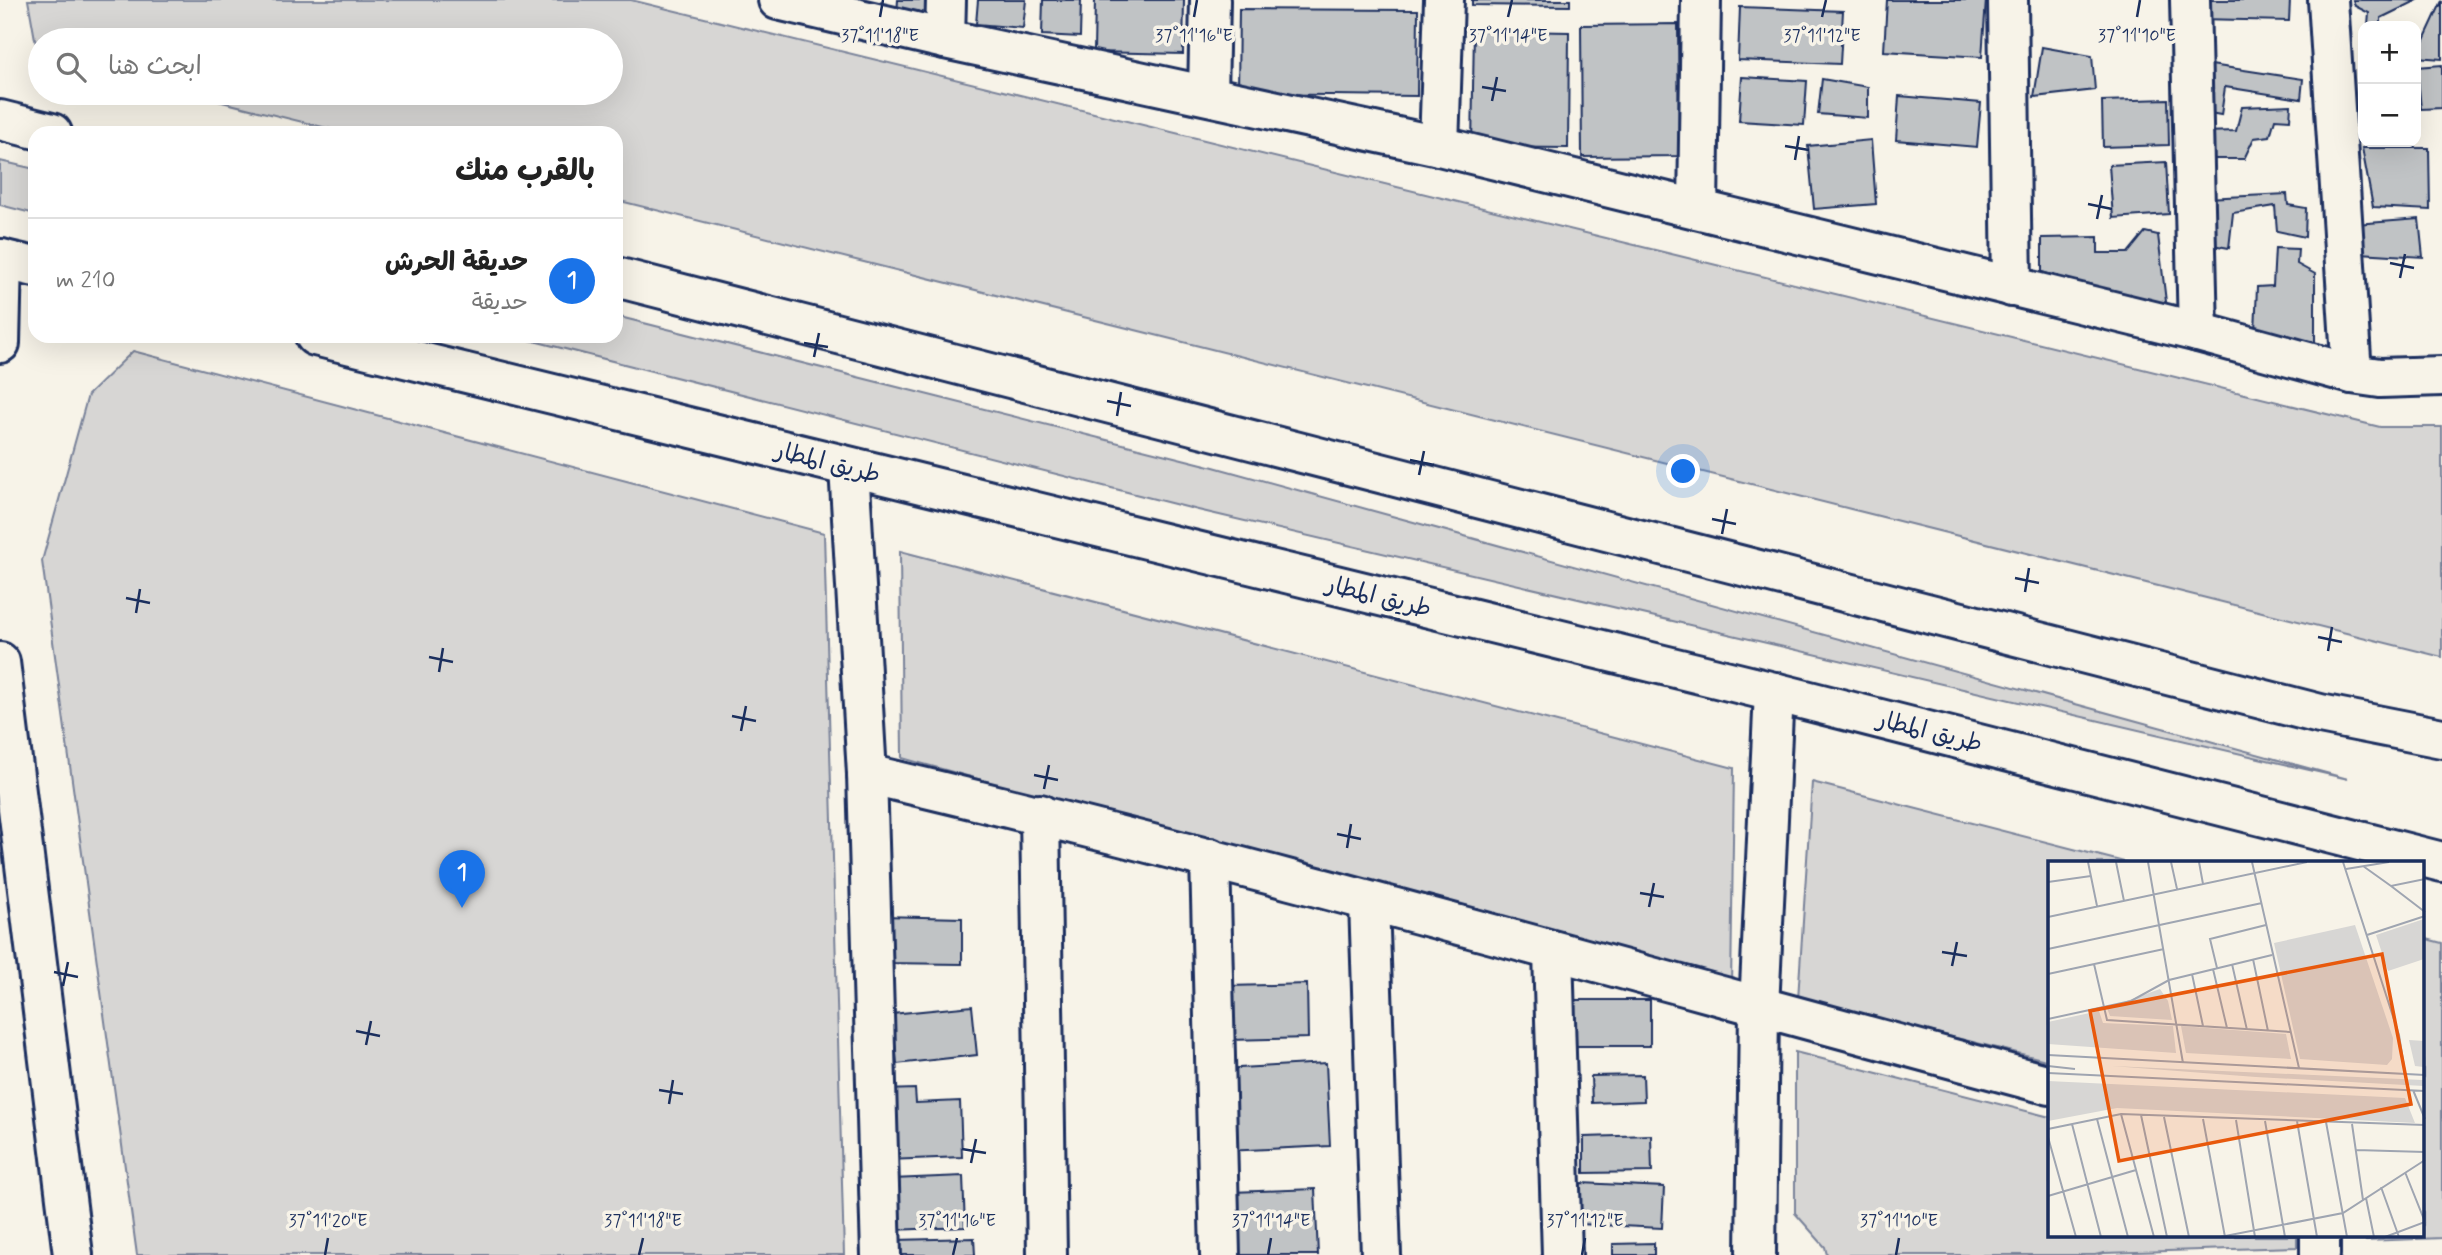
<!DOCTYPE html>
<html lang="ar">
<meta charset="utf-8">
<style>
body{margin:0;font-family:Mynerve,"Playpen Sans Arabic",sans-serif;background:#f6f6f6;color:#222;direction:rtl}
.controls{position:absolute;right:21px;top:21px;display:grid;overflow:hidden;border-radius:14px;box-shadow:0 7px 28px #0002}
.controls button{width:63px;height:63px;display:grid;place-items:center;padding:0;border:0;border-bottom:2px solid #e0e0e0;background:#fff;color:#222;font:35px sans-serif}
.you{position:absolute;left:1684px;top:472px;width:24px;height:24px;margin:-18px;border:5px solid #fff;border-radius:50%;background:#1a73e8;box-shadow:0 0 0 10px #1a73e833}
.badge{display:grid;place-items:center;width:46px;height:46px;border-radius:50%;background:#1a73e8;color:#fff;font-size:23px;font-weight:700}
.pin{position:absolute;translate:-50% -58px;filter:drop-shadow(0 2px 4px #0008)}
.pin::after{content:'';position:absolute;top:37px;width:24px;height:21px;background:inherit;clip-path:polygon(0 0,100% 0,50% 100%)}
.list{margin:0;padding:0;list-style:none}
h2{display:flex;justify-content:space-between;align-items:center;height:91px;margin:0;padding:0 28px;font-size:30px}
h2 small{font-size:23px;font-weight:400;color:#767676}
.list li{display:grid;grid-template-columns:46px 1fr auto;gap:21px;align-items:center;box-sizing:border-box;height:126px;padding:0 28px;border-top:2px solid #e0e0e0}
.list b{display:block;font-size:26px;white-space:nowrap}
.list p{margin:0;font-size:23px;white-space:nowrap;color:#767676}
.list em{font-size:23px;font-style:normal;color:#767676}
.icon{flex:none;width:38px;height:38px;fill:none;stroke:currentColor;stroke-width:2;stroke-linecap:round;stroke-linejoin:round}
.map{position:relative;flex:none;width:2442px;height:1255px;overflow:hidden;direction:ltr}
.search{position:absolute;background:#fff;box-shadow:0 7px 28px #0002;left:28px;top:28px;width:595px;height:77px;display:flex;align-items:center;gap:18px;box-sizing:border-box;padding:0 24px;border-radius:38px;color:#767676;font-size:26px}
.panel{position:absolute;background:#fff;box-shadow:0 7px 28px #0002;left:28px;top:126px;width:595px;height:217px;border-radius:21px;direction:rtl}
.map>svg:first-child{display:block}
.green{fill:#d7d6d4;stroke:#798299;stroke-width:2}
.building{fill:#c0c3c5;stroke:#1b2f5e;stroke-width:2}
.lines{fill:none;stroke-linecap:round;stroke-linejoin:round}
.minor-casing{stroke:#1b2f5e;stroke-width:44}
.major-casing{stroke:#1b2f5e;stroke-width:44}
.minor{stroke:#f7f3e8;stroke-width:38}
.major{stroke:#f7f3e8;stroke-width:38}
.ticks{fill:none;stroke:#1b2f5e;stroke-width:2.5}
.labels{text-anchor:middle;stroke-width:7;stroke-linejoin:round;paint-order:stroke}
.street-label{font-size:24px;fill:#1b2f5e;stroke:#f7f3e8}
.inset-road{fill:none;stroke:#9fa5b1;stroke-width:2}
.view{fill:#e8590c;fill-opacity:0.15;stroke:#e8590c;stroke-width:3.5}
.inset-edge{fill:none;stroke:#1b2f5e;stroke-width:3.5}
.ticks-label{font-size:18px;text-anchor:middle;fill:#1b2f5e;stroke:#f7f3e8;stroke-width:7;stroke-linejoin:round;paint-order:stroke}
</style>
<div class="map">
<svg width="2442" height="1255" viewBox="0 0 2442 1255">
<rect width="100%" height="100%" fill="#f7f3e8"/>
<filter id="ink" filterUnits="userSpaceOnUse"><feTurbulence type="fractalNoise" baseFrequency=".0143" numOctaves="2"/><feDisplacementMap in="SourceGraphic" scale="14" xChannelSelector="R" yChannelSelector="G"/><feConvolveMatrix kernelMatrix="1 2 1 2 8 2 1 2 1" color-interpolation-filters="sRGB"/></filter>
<g filter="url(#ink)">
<!-- green -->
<g class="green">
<polygon points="28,0 631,0 2380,427 2442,427 2442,657 616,200 616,133 347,133 186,93 611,93 611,40 40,40 40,56 38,56"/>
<polygon points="0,161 35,169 35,214 0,205"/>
<polygon points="616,316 1210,466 2348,779 1198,510 514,336 616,336"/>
<polygon points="133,351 824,533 844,1255 137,1255 42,561 88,395"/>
<polygon points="900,551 1734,768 1731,988 902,758"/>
<polygon points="1812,782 2128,863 2050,863 2050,1061 1798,999"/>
<polygon points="2423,938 2442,943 2442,1238 2366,1241 2365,1236 2423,1236"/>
<polygon points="1795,1052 2050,1117 2050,1236 2297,1236 2297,1247 2104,1253 2095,1255 1827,1255 1825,1247 1795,1213"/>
</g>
<!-- building -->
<g class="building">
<polygon points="898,0 932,0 932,13 897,13"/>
<polygon points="978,0 1026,0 1023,28 976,24"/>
<polygon points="1043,0 1081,0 1080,37 1042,35"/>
<polygon points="1095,0 1184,0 1183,54 1094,52"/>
<polygon points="1472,0 1570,0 1570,6 1472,5"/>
<polygon points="1887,0 1986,0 1982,57 1884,51"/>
<polygon points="2199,0 2290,0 2289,21 2199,19"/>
<polygon points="2353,0 2405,0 2416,1 2381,18 2381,26 2368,26 2369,13 2355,6"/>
<polygon points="2442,1 2442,59 2416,57"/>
<polygon points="1740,7 1843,11 1840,64 1738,60"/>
<polygon points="1239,9 1418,10 1417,96 1238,94"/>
<polygon points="1678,24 1679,156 1582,157 1581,25"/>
<polygon points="1474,30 1569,32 1568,148 1472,147"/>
<polygon points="2042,47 2092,56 2095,90 2034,97"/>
<polygon points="2211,65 2303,79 2301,99 2225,87 2221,115 2204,112"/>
<polygon points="2442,65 2442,108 2421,109 2417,67"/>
<polygon points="1742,77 1807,81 1804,125 1739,121"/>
<polygon points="1822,79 1868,87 1868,118 1818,114"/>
<polygon points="1899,96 1981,103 1977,147 1896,140"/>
<polygon points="2168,99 2169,145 2103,147 2102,101"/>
<polygon points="2291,105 2290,120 2275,119 2270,136 2254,138 2244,159 2204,159 2204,132 2236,131 2242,107"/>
<polygon points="1871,140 1876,204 1814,209 1808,146"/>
<polygon points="2362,148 2429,148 2430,210 2373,207"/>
<polygon points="2166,162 2169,214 2113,218 2109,165"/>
<polygon points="2287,194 2288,205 2306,208 2305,237 2277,231 2275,206 2233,213 2229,248 2207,244 2206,198"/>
<polygon points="2419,219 2423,257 2360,253 2356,224"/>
<polygon points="2145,232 2158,235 2167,310 2042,272 2042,238 2098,237 2098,253 2128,253"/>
<polygon points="2275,248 2298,249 2297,264 2315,274 2315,346 2255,332 2257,287 2273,286"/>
<polygon points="882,916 962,918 962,964 882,963"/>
<polygon points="1307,984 1308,1038 1229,1040 1228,986"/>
<polygon points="1572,1000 1650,1000 1650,1046 1573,1046"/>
<polygon points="972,1006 977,1055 897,1064 892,1014"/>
<polygon points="1326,1063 1330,1146 1225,1151 1221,1069"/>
<polygon points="1643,1075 1644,1101 1592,1103 1591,1076"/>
<polygon points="915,1089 916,1103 960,1101 962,1157 888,1160 884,1090"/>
<polygon points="1651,1135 1652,1172 1584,1173 1584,1137"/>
<polygon points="963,1176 965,1227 893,1230 892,1179"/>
<polygon points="1581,1183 1664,1187 1662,1228 1579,1224"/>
<polygon points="1315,1189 1318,1255 1234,1255 1231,1192"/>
<polygon points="974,1238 975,1255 897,1255 896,1240"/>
<polygon points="1654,1243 1654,1255 1613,1255 1613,1244"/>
</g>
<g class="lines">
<defs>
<g id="minor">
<polyline points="778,0 945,39 1439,146 2198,332 2352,374 2380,378 2442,376"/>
<polyline points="2008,0 2012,287"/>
<polyline points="2190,0 2198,332"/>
<polyline points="2328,0 2352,374"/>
<polyline points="945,39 946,0"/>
<polyline points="1208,95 1210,0"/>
<polyline points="1439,146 1444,0"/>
<polyline points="1698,209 1701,0"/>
<polyline points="849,467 867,774 881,1255"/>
<path d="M 867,774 C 1264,867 1656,980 2050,1085"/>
<polyline points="1040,814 1047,1255"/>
<polyline points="1210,858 1220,1255"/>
<polyline points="1369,902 1381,1255"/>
<polyline points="1553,952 1562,1255"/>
<polyline points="2320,1236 2320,1255"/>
<polyline points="1756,1255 1759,1008 1774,692"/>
</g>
<g id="major">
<polyline points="0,120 52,133"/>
<polyline points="0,259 35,267"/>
<polyline points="616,277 2320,714 2442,738"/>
<polyline points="315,336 1774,692 2442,862"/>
<polyline points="0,343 2,259"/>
<polyline points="0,662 73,1255"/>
</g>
</defs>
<!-- minor casing -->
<use href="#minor" class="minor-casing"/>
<!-- major casing -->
<use href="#major" class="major-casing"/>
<!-- minor -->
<use href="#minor" class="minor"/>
<!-- major -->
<use href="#major" class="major"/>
</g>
</g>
<!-- ticks -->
<path class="ticks" d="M 880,17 L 883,0M 1194,17 L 1197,0M 1508,17 L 1512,0M 1822,17 L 1826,0M 2137,17 L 2140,0M 1482,87 L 1506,91M 1492,101 L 1497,77M 1785,146 L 1809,150M 1795,160 L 1799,136M 2088,204 L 2112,209M 2097,219 L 2102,195M 2390,263 L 2414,268M 2400,278 L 2405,254M 804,343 L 828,347M 814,357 L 819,333M 1107,401 L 1131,406M 1117,416 L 1121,392M 1410,460 L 1434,465M 1419,475 L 1424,451M 1712,519 L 1736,524M 1722,534 L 1727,509M 2015,578 L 2039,583M 2025,592 L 2029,568M 126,598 L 150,603M 136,613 L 140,589M 2318,637 L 2342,642M 2328,651 L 2332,627M 429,657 L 453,662M 439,672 L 443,648M 732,716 L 756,721M 741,731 L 746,706M 1034,775 L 1058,780M 1044,789 L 1049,765M 1337,834 L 1361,839M 1347,848 L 1351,824M 1640,893 L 1664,897M 1649,907 L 1654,883M 1942,952 L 1967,956M 1952,966 L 1957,942M 54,972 L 78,977M 63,986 L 68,962M 356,1031 L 380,1036M 366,1045 L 371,1021M 659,1090 L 683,1094M 669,1104 L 673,1080M 962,1149 L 986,1153M 971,1163 L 976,1139M 325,1255 L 328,1238M 639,1255 L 643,1238M 953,1255 L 957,1238M 1268,1255 L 1271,1238M 1582,1255 L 1585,1238M 1896,1255 L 1899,1238"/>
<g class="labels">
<!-- street labels -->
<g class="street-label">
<text transform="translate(828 462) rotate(14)" y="8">طريق المطار</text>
<text transform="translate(1379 596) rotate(14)" y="8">طريق المطار</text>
<text transform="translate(1930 731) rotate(14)" y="8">طريق المطار</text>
</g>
</g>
<!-- overview -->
<g transform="translate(2048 861)">
<rect width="376" height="376" fill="#f7f3e8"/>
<path d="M 376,58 L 376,98 L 340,110 L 328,74 ZM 307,64 L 345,177 L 344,198 L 339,204 L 252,198 L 226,82 ZM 112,128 L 120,140 L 124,159 L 62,155 L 59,147 ZM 51,150 L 55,162 L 125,165 L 128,192 L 0,183 L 0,161 ZM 133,165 L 238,173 L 243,198 L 138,192 ZM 361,179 L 376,180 L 376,206 L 367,205 ZM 64,205 L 375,219 L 376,225 L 208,216 ZM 0,220 L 357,237 L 367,262 L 69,247 L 0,260 Z" fill="#d7d6d4"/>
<path class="inset-road" d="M 40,1 L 49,45M 68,1 L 76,40M 100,1 L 135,202M 123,1 L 129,28M 151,1 L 155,23M 204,1 L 251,207M 295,1 L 351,174 L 357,212M 315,5 L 343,25 L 377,18M 298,8 L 341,1M 0,21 L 43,15M 343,25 L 377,51M 0,56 L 259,1M 319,74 L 377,55M 0,88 L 214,42M 205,98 L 220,170M 46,103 L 59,159 L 242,171M 184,103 L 199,169M 169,107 L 162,78 L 218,64M 165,108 L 179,167M 0,113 L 116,88M 144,113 L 155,165M 0,158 L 83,140 L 121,119 L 224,94M 0,194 L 377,214M 0,205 L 27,208M 0,212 L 377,230M 365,229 L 377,258M 73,253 L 106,376M 93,254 L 119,376M 116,256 L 141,376M 49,258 L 80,376M 155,258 L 177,376M 188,259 L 207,376M 217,260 L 237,376M 249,260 L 269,376M 278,261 L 299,376M 24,263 L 53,376M 304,263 L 315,339M 0,268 L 73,253 L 377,264M 0,276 L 28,376M 308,289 L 377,291M 333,326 L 351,376M 0,335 L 88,309M 318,337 L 326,376M 172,376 L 295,352 L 377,299M 337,376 L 377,361 L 357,311"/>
<path class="view" d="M 334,93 L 363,243 L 71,300 L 42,150 Z"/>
<rect width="376" height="376" class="inset-edge"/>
</g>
<g class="ticks-label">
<text x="880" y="41">37°11'18"E</text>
<text x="1194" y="41">37°11'16"E</text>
<text x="1822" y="41">37°11'12"E</text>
<text x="2137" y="41">37°11'10"E</text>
<text x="1508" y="41">37°11'14"E</text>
<text x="328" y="1226">37°11'20"E</text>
<text x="643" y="1226">37°11'18"E</text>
<text x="957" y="1226">37°11'16"E</text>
<text x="1271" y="1226">37°11'14"E</text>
<text x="1585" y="1226">37°11'12"E</text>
<text x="1899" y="1226">37°11'10"E</text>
</g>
</svg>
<div class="controls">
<button>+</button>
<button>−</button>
</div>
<div class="you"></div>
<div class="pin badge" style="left:462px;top:908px">1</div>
<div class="search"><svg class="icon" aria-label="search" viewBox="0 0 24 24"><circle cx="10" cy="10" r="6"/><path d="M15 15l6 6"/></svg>ابحث هنا</div>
<section class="panel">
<h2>بالقرب منك<small></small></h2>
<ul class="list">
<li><span class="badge">1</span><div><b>حديقة الحرش</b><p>حديقة</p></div><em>210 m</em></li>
</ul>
</section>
</div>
